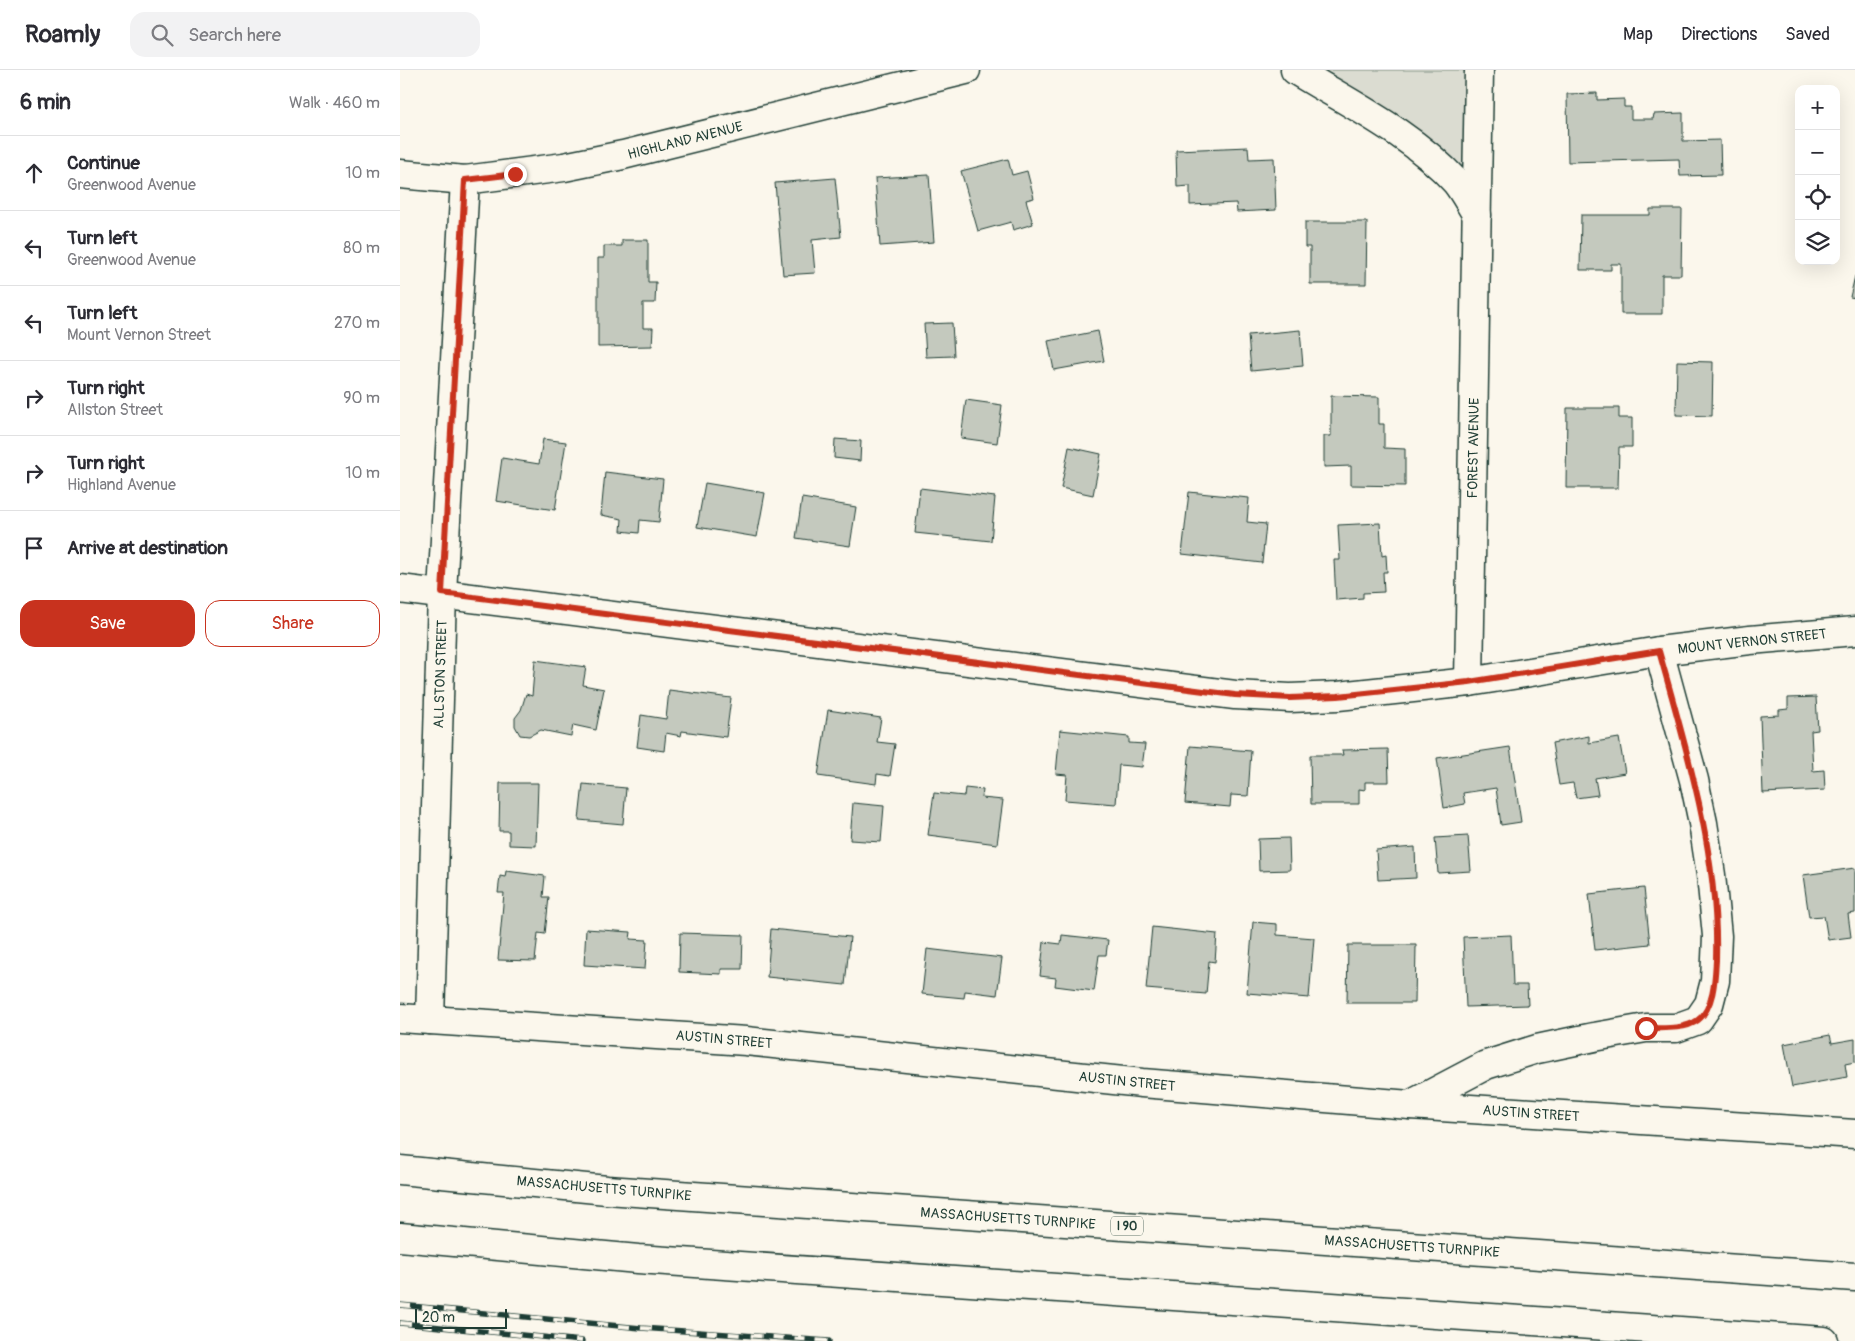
<!DOCTYPE html>
<meta charset="utf-8">
<style>
body{margin:0;font-family:Pangolin,sans-serif;background:#f2f2f3;color:#2b2b33}
.controls{position:absolute;right:15px;top:15px;display:grid;overflow:hidden;border-radius:10px;box-shadow:0 5px 20px #0002}
.controls button{width:45px;height:45px;display:grid;place-items:center;padding:0;border:0;border-bottom:1px solid #e1e1e2;background:#fff;color:#2b2b33;font:25px sans-serif}
.scale{position:absolute;left:15px;bottom:12px;width:92px;box-sizing:border-box;padding-left:5px;border:2px solid #1f3d34;border-top:0;font-size:14px;line-height:18px;white-space:nowrap;color:#1f3d34;-webkit-text-stroke:4px #fbf7ec;paint-order:stroke}
.stop{position:absolute;width:15px;height:15px;margin:-11px;border:4px solid #c8321e;border-radius:50%;background:#fff}
.stop.end{background:#c8321e;border-color:#fff;box-shadow:0 1px 5px #0008}
.list{margin:0;padding:0;list-style:none}
h2{display:flex;justify-content:space-between;align-items:center;height:65px;margin:0;padding:0 20px;font-size:21px}
h2 small{font-size:16px;font-weight:400;color:#7c7c81}
.list li{display:grid;grid-template-columns:32px 1fr auto;gap:15px;align-items:center;box-sizing:border-box;height:75px;padding:0 20px;border-top:1px solid #e1e1e2}
.list b{display:block;font-size:19px;white-space:nowrap}
.list p{margin:0;font-size:16px;white-space:nowrap;color:#7c7c81}
.list em{font-size:16px;font-style:normal;color:#7c7c81}
.actions{display:flex;gap:10px;padding:15px 20px}
.actions a{flex:1;padding:11px 0;border:1px solid #c8321e;border-radius:15px;text-align:center;font-size:18px;color:#c8321e}
.actions .main{background:#c8321e;color:#fff}
.icon{flex:none;width:28px;height:28px;fill:none;stroke:currentColor;stroke-width:2;stroke-linecap:round;stroke-linejoin:round}
.map{position:relative;flex:none;width:1455px;height:1271px;overflow:hidden}
header{display:flex;align-items:center;gap:30px;box-sizing:border-box;height:70px;padding:0 25px;background:#fff;border-bottom:1px solid #e1e1e2}
header strong{font-size:24px}
nav{display:flex;gap:28px;margin-inline-start:auto;font-size:18px}
.search{width:350px;height:45px;background:#f2f2f3;display:flex;align-items:center;gap:12px;box-sizing:border-box;padding:0 18px;border-radius:15px;color:#7c7c81;font-size:19px}
main{display:flex}
aside{flex:1;background:#fff}
.map>svg:first-child{display:block}
.green{fill:#dbdcd1;stroke:#7d8c82}
.building{fill:#c4c9be;stroke:#1f3d34}
.lines{fill:none;stroke-linecap:round;stroke-linejoin:round}
.street-casing{stroke:#1f3d34;stroke-width:31}
.secondary-casing{stroke:#1f3d34;stroke-width:31}
.highway-casing{stroke:#1f3d34;stroke-width:31}
.street{stroke:#fbf7ec;stroke-width:28}
.secondary{stroke:#fbf7ec;stroke-width:28}
.highway{stroke:#fbf7ec;stroke-width:28}
.rail-casing{stroke:#1f3d34;stroke-width:5.5}
.rail{stroke:#fbf7ec;stroke-width:4;stroke-dasharray:11;stroke-linecap:butt}
.route{stroke:#c8321e;stroke-width:6}
.labels{text-anchor:middle;stroke-width:4.5;stroke-linejoin:round;paint-order:stroke}
.shield{fill:#fbf7ec;stroke:#61756b;stroke-width:1}
.shield-label{font-size:12px;font-weight:bold;fill:#1f3d34}
.street-label{font-size:14px;fill:#1f3d34;stroke:#fbf7ec}
</style>
<header>
<strong>Roamly</strong>
<div class="search"><svg class="icon" aria-label="search" viewBox="0 0 24 24"><circle cx="10" cy="10" r="6"/><path d="M15 15l6 6"/></svg>Search here</div>
<nav><a>Map</a><a>Directions</a><a>Saved</a></nav>
</header>
<main>
<aside>
<h2>6 min<small>Walk · 460 m</small></h2>
<ul class="list">
<li><svg class="icon" aria-label="ahead" viewBox="0 0 24 24"><path d="M12 20V5M6 11l6-6 6 6"/></svg><div><b>Continue</b><p>Greenwood Avenue</p></div><em>10 m</em></li>
<li><svg class="icon" aria-label="left" viewBox="0 0 24 24"><path d="M17 20v-9H6M10 6l-5 5 5 5"/></svg><div><b>Turn left</b><p>Greenwood Avenue</p></div><em>80 m</em></li>
<li><svg class="icon" aria-label="left" viewBox="0 0 24 24"><path d="M17 20v-9H6M10 6l-5 5 5 5"/></svg><div><b>Turn left</b><p>Mount Vernon Street</p></div><em>270 m</em></li>
<li><svg class="icon" aria-label="right" viewBox="0 0 24 24"><path d="M7 20v-9h11M14 6l5 5-5 5"/></svg><div><b>Turn right</b><p>Allston Street</p></div><em>90 m</em></li>
<li><svg class="icon" aria-label="right" viewBox="0 0 24 24"><path d="M7 20v-9h11M14 6l5 5-5 5"/></svg><div><b>Turn right</b><p>Highland Avenue</p></div><em>10 m</em></li>
<li><svg class="icon" aria-label="arrive" viewBox="0 0 24 24"><path d="M6 21V4h12l-3 4 3 4H6"/></svg><div><b>Arrive at destination</b></div></li>
</ul>
<div class="actions"><a class="main">Save</a><a>Share</a></div>
</aside>
<div class="map">
<svg width="1455" height="1271" viewBox="0 0 1455 1271">
<rect width="100%" height="100%" fill="#fbf7ec"/>
<filter id="ink" filterUnits="userSpaceOnUse"><feTurbulence type="fractalNoise" baseFrequency=".02" numOctaves="2"/><feDisplacementMap in="SourceGraphic" scale="10" xChannelSelector="R" yChannelSelector="G"/><feConvolveMatrix kernelMatrix="1 2 1 2 8 2 1 2 1" color-interpolation-filters="sRGB"/></filter>
<g filter="url(#ink)">
<!-- green -->
<polygon class="green" points="895,0 1079,0 1077,145 1057,114"/>
<!-- building -->
<g class="building">
<polygon points="1197,23 1197,30 1224,29 1224,37 1231,37 1231,49 1253,49 1254,44 1283,43 1283,71 1320,70 1321,105 1280,106 1279,89 1168,92 1167,24"/>
<polygon points="848,77 849,89 874,88 876,140 837,142 836,133 790,135 790,116 777,117 776,80"/>
<polygon points="608,89 612,105 627,101 634,128 626,130 633,154 613,160 611,152 578,161 561,101"/>
<polygon points="529,105 534,172 480,176 475,108"/>
<polygon points="435,108 441,167 412,170 415,203 383,205 375,113"/>
<polygon points="1250,139 1282,139 1281,205 1262,205 1262,244 1221,244 1221,194 1211,194 1211,200 1180,200 1181,145 1250,145"/>
<polygon points="905,152 967,152 966,214 910,214 910,177 905,177"/>
<polygon points="222,170 248,170 248,212 256,212 255,233 243,233 243,258 253,258 252,276 198,277 198,188 204,188 204,176 222,176"/>
<polygon points="1455,206 1455,228 1450,227"/>
<polygon points="552,253 554,286 526,287 524,254"/>
<polygon points="900,260 903,296 851,301 848,265"/>
<polygon points="698,261 704,291 654,300 648,271"/>
<polygon points="1277,291 1313,292 1312,346 1276,345"/>
<polygon points="931,326 979,327 979,354 984,354 984,378 1005,379 1005,416 951,415 951,396 924,397 924,366 931,366"/>
<polygon points="566,330 602,335 597,373 561,368"/>
<polygon points="1167,338 1219,338 1219,348 1232,348 1232,377 1219,377 1218,418 1166,418"/>
<polygon points="143,369 166,372 155,440 96,431 102,388 139,394"/>
<polygon points="435,369 461,371 460,391 434,388"/>
<polygon points="669,377 701,384 693,425 661,418"/>
<polygon points="205,402 263,409 259,452 240,450 239,463 221,461 222,449 201,445"/>
<polygon points="305,413 365,423 357,467 297,457"/>
<polygon points="520,418 595,427 591,471 515,463"/>
<polygon points="789,422 849,428 847,452 866,454 862,493 782,484"/>
<polygon points="402,428 456,437 450,476 396,468"/>
<polygon points="980,453 982,486 986,485 987,502 983,502 984,522 963,523 963,528 936,530 934,490 940,490 938,455"/>
<polygon points="135,590 186,597 183,615 204,619 196,660 173,655 171,666 141,660 129,666 120,665 115,656 115,648 121,640 126,624 132,626"/>
<polygon points="269,620 331,628 326,667 282,661 281,666 266,663 264,681 237,677 241,645 266,649"/>
<polygon points="1416,627 1418,660 1411,661 1413,701 1424,700 1425,720 1363,723 1360,646 1379,645 1379,640 1388,639 1388,628"/>
<polygon points="428,640 481,648 477,672 495,674 490,706 477,704 476,714 418,706"/>
<polygon points="660,660 729,667 729,673 745,674 742,697 719,695 716,734 665,730 667,705 656,704"/>
<polygon points="1189,666 1189,673 1219,668 1225,703 1195,708 1198,725 1176,728 1173,713 1159,715 1152,673"/>
<polygon points="790,676 851,681 848,726 831,725 830,737 785,733"/>
<polygon points="1110,677 1121,752 1101,755 1096,718 1063,723 1065,734 1044,738 1037,688"/>
<polygon points="988,679 989,712 965,712 965,720 959,719 959,734 911,734 910,685 943,685 942,680"/>
<polygon points="100,713 138,713 136,776 109,775 109,761 99,761"/>
<polygon points="183,714 226,718 223,754 179,750"/>
<polygon points="565,718 583,720 582,728 603,730 597,774 528,765 534,723 564,726"/>
<polygon points="453,733 484,736 481,772 450,770"/>
<polygon points="1068,766 1071,801 1038,803 1035,768"/>
<polygon points="889,768 890,800 859,801 858,769"/>
<polygon points="1015,777 1016,808 978,810 976,780"/>
<polygon points="1455,798 1455,843 1448,844 1451,867 1428,870 1424,846 1409,847 1403,805"/>
<polygon points="106,801 145,806 143,827 149,827 145,864 138,863 135,891 98,890 104,823 98,823 100,806 105,807"/>
<polygon points="1244,818 1250,874 1195,880 1189,824"/>
<polygon points="853,852 877,854 877,865 914,868 909,928 847,923"/>
<polygon points="752,857 817,864 815,892 809,891 806,924 746,919"/>
<polygon points="186,859 231,862 230,869 247,870 245,899 184,895"/>
<polygon points="371,859 450,867 445,915 367,907"/>
<polygon points="280,863 343,865 342,899 321,899 321,904 279,902"/>
<polygon points="662,865 708,870 706,885 699,885 694,921 655,916 656,908 640,906 644,872 661,874"/>
<polygon points="1111,865 1113,915 1127,915 1128,935 1066,937 1063,867"/>
<polygon points="948,875 1016,875 1015,933 947,933"/>
<polygon points="527,879 602,888 597,925 565,921 564,928 522,924"/>
<polygon points="1430,965 1432,973 1455,969 1455,992 1445,994 1447,1007 1392,1017 1384,974"/>
</g>
<g class="lines">
<defs>
<g id="street">
<path d="M 895,0 C 950,34 1012,64 1056,112 C 1064,122 1070,134 1077,145"/>
<polyline points="0,104 65,110 164,97 223,85 566,0"/>
<polyline points="0,519 835,625 890,628 938,626 1069,612 1259,581 1350,570 1455,561"/>
<polyline points="1069,612 1079,0"/>
<polyline points="30,950 42,523 65,110"/>
<polyline points="1010,1035 1086,995 1137,979 1194,967 1246,958 1276,958 1298,950 1309,934 1315,911 1317,866 1311,805 1303,753 1294,710 1259,581"/>
</g>
<polyline id="secondary" points="0,948 346,971 742,1013 1010,1035 1455,1064"/>
<g id="highway">
<polyline points="0,1100 207,1120 1455,1207"/>
<polyline points="0,1167 238,1189 1424,1271"/>
</g>
</defs>
<!-- street casing -->
<use href="#street" class="street-casing"/>
<!-- secondary casing -->
<use href="#secondary" class="secondary-casing"/>
<!-- highway casing -->
<use href="#highway" class="highway-casing"/>
<!-- street -->
<use href="#street" class="street"/>
<!-- secondary -->
<use href="#secondary" class="secondary"/>
<!-- highway -->
<use href="#highway" class="highway"/>
<defs>
<g id="rail">
<polyline points="0,1235 241,1258 429,1271"/>
<polyline points="0,1253 182,1271"/>
</g>
</defs>
<!-- rail casing -->
<use href="#rail" class="rail-casing"/>
<!-- rail -->
<use href="#rail" class="rail"/>
</g>
</g>
<g class="lines" filter="url(#ink)">
<!-- route -->
<path class="route" d="M 115,104 L 65,110 L 42,523 L 835,625 L 890,628 L 938,626 L 1069,612 L 1259,581 C 1287,681 1319,785 1316,890 C 1315,908 1314,938 1298,950 C 1285,960 1262,958 1246,958"/>
</g>
<g class="labels">
<!-- shield labels -->
<rect class="shield" x="711" y="1146.5" width="32" height="19" rx="4"/>
<g class="shield-label">
<text x="727" y="1160">I 90</text>
</g>
<!-- street labels -->
<g class="street-label">
<text transform="translate(285 70) rotate(-14)" y="5">HIGHLAND AVENUE</text>
<text transform="translate(1073 378) rotate(-89)" y="5">FOREST AVENUE</text>
<text transform="translate(1352 571) rotate(-6)" y="5">MOUNT VERNON STREET</text>
<text transform="translate(40 604) rotate(-88)" y="5">ALLSTON STREET</text>
<text transform="translate(324 969) rotate(5)" y="5">AUSTIN STREET</text>
<text transform="translate(727 1011) rotate(6)" y="5">AUSTIN STREET</text>
<text transform="translate(1131 1043) rotate(4)" y="5">AUSTIN STREET</text>
<text transform="translate(204 1118) rotate(5)" y="5">MASSACHUSETTS TURNPIKE</text>
<text transform="translate(608 1148) rotate(4)" y="5">MASSACHUSETTS TURNPIKE</text>
<text transform="translate(1012 1176) rotate(4)" y="5">MASSACHUSETTS TURNPIKE</text>
</g>
</g>
</svg>
<div class="controls">
<button>+</button>
<button>−</button>
<button><svg class="icon" aria-label="locate" viewBox="0 0 24 24"><circle cx="12" cy="12" r="6"/><path d="M12 2v4M12 18v4M2 12h4M18 12h4"/></svg></button>
<button><svg class="icon" aria-label="layers" viewBox="0 0 24 24"><path d="M12 4l9 5-9 5-9-5zM3 14l9 5 9-5"/></svg></button>
</div>
<div class="scale">20 m</div>
<div class="stop" style="left:1246px;top:958px"></div>
<div class="stop end" style="left:115px;top:104px"></div>
</div>
</main>
